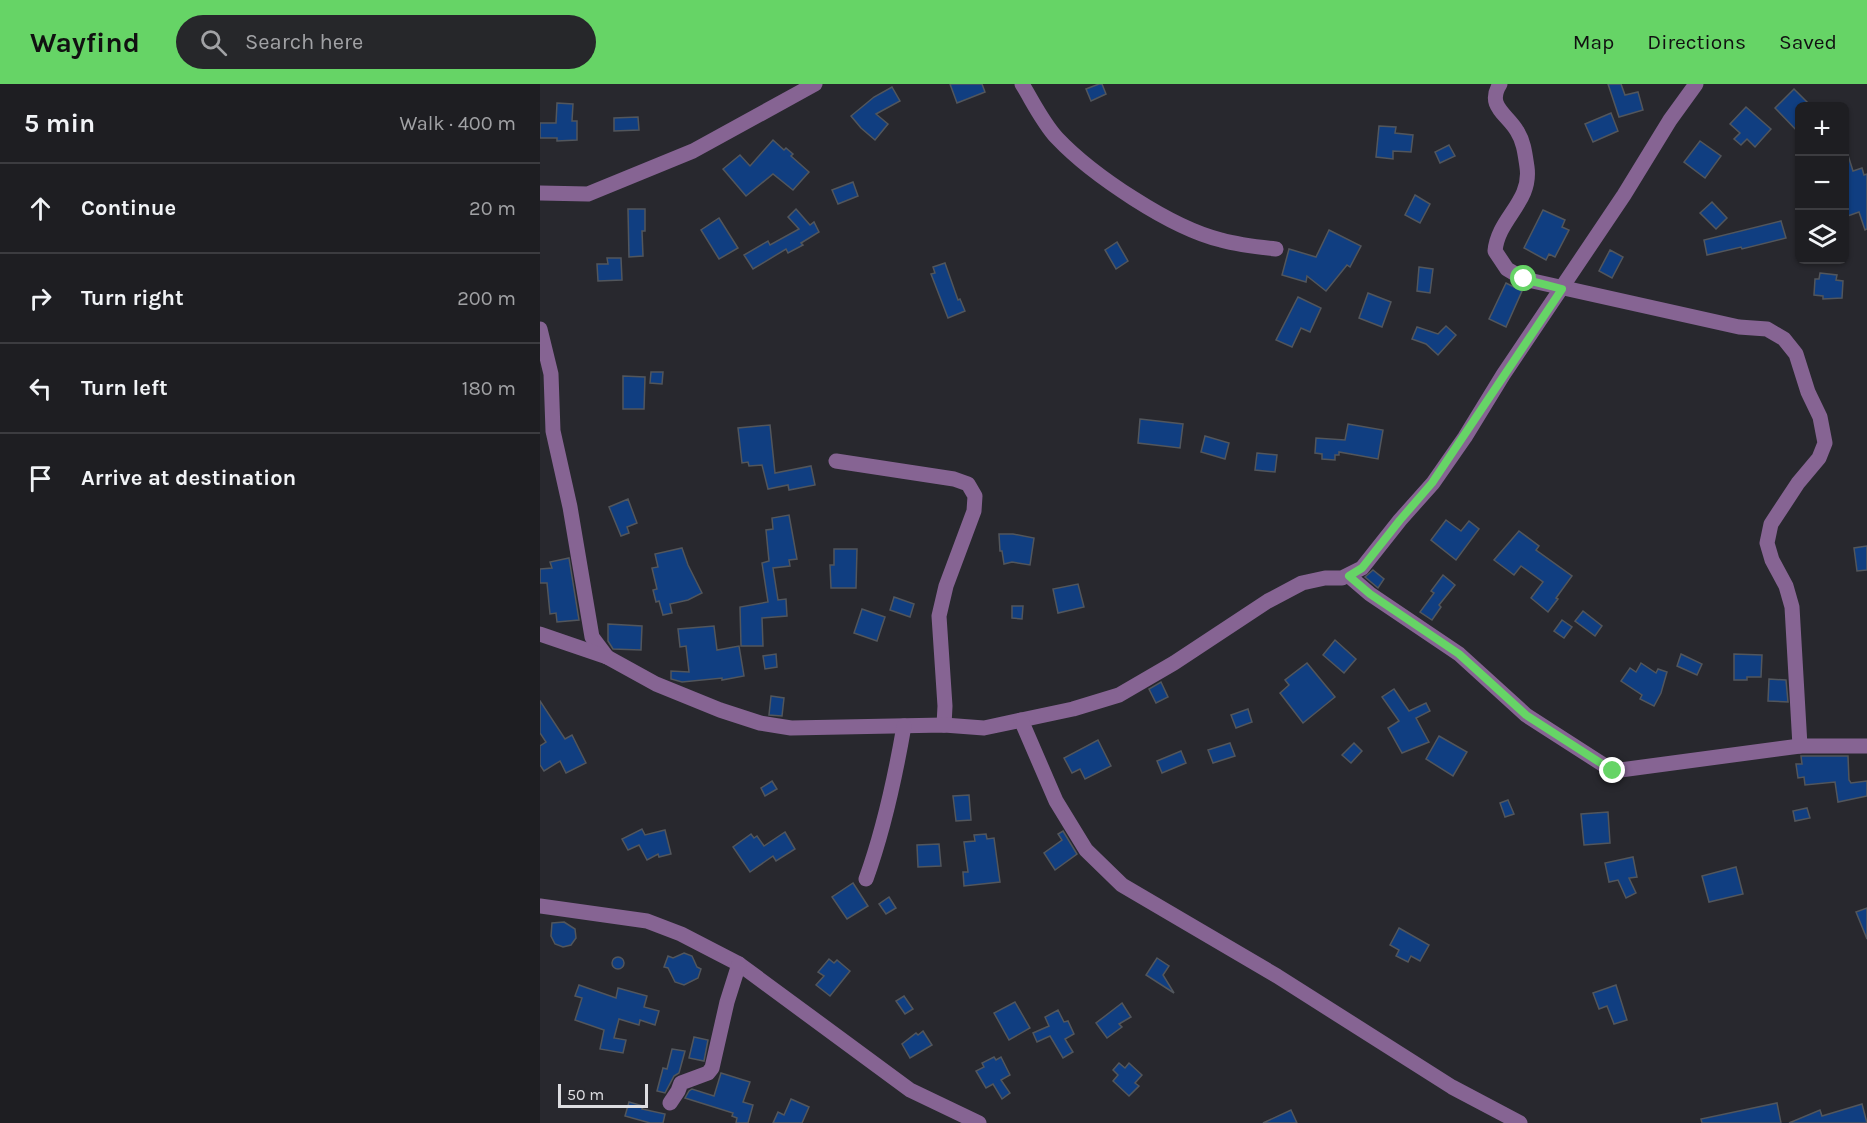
<!DOCTYPE html>
<meta charset="utf-8">
<style>
body{margin:0;font-family:Karla,sans-serif;background:#26272a;color:#f1f3f6}
.controls{position:absolute;right:18px;top:18px;display:grid;overflow:hidden;border-radius:9px;box-shadow:0 2px 4px #0004}
.controls button{width:54px;height:54px;display:grid;place-items:center;padding:0;border:0;border-bottom:2px solid #3c3c40;background:#1e1e22;color:#f1f3f6;font:30px sans-serif}
.scale{position:absolute;left:18px;bottom:15px;width:90px;box-sizing:border-box;padding-left:6px;border:3px solid #dddde1;border-top:0;font-size:16px;line-height:21px;white-space:nowrap;color:#dddde1;-webkit-text-stroke:4px #28282e;paint-order:stroke}
.stop{position:absolute;width:18px;height:18px;margin:-14px;border:4px solid #66d466;border-radius:50%;background:#fff}
.stop.end{background:#66d466;border-color:#fff;box-shadow:0 2px 6px #0008}
.list{margin:0;padding:0;list-style:none}
h2{display:flex;justify-content:space-between;align-items:center;height:78px;margin:0;padding:0 24px;font-size:26px}
h2 small{font-size:20px;font-weight:400;color:#a1a2a5}
.list li{display:grid;grid-template-columns:39px 1fr auto;gap:18px;align-items:center;box-sizing:border-box;height:90px;padding:0 24px;border-top:2px solid #3c3c40}
.list b{display:block;font-size:22px;white-space:nowrap}
.list em{font-size:20px;font-style:normal;color:#a1a2a5}
.icon{flex:none;width:33px;height:33px;fill:none;stroke:currentColor;stroke-width:2;stroke-linecap:round;stroke-linejoin:round}
.map{position:relative;flex:none;width:1327px;height:1039px;overflow:hidden}
header{display:flex;align-items:center;gap:36px;box-sizing:border-box;height:84px;padding:0 30px;background:#66d466;color:#111}
header strong{font-size:28px}
nav{display:flex;gap:33px;margin-inline-start:auto;font-size:21px}
.search{width:420px;height:54px;background:#26272a;display:flex;align-items:center;gap:15px;box-sizing:border-box;padding:0 21px;border-radius:33px;color:#a1a2a5;font-size:22px}
main{display:flex}
aside{flex:1;background:#1e1e22}
.map>svg:first-child{display:block}
.building{fill:#103e81;stroke:#52565c;stroke-width:1.5}
.lines{fill:none;stroke-linecap:round;stroke-linejoin:round}
.minor{stroke:#866493;stroke-width:15}
.route{stroke:#66d466;stroke-width:8}
</style>
<header>
<strong>Wayfind</strong>
<div class="search"><svg class="icon" aria-label="search" viewBox="0 0 24 24"><circle cx="10" cy="10" r="6"/><path d="M15 15l6 6"/></svg>Search here</div>
<nav><a>Map</a><a>Directions</a><a>Saved</a></nav>
</header>
<main>
<aside>
<h2>5 min<small>Walk · 400 m</small></h2>
<ul class="list">
<li><svg class="icon" aria-label="ahead" viewBox="0 0 24 24"><path d="M12 20V5M6 11l6-6 6 6"/></svg><div><b>Continue</b></div><em>20 m</em></li>
<li><svg class="icon" aria-label="right" viewBox="0 0 24 24"><path d="M7 20v-9h11M14 6l5 5-5 5"/></svg><div><b>Turn right</b></div><em>200 m</em></li>
<li><svg class="icon" aria-label="left" viewBox="0 0 24 24"><path d="M17 20v-9H6M10 6l-5 5 5 5"/></svg><div><b>Turn left</b></div><em>180 m</em></li>
<li><svg class="icon" aria-label="arrive" viewBox="0 0 24 24"><path d="M6 21V4h12l-3 4 3 4H6"/></svg><div><b>Arrive at destination</b></div></li>
</ul>
</aside>
<div class="map">
<svg width="1327" height="1039" viewBox="0 0 1327 1039">
<rect width="100%" height="100%" fill="#28282e"/>
<!-- building -->
<g class="building">
<polygon points="410,0 442,0 445,8 417,19"/>
<polygon points="559,0 562,0 566,10 551,17 546,5"/>
<polygon points="1068,0 1081,0 1085,11 1098,8 1103,26 1079,33"/>
<polygon points="352,3 360,17 336,30 348,40 335,56 321,44 311,32 334,13"/>
<polygon points="1254,5 1271,22 1260,22 1260,50 1235,24"/>
<polygon points="17,19 33,20 32,37 37,37 37,56 17,57 17,54 0,54 0,39 16,39"/>
<polygon points="1206,23 1231,45 1215,63 1207,55 1201,61 1194,55 1200,49 1190,40"/>
<polygon points="1071,29 1078,47 1053,58 1045,40"/>
<polygon points="98,33 99,46 74,47 74,34"/>
<polygon points="839,42 856,43 855,49 873,51 871,68 853,67 853,75 836,73"/>
<polygon points="233,56 244,66 246,64 253,70 251,72 269,88 253,106 233,90 206,112 183,85 200,71 210,82"/>
<polygon points="1160,57 1181,72 1165,94 1144,78"/>
<polygon points="909,61 915,72 900,79 895,68"/>
<polygon points="1306,65 1313,87 1322,84 1324,91 1327,90 1327,145 1325,146 1319,128 1305,133 1305,66"/>
<polygon points="313,98 318,112 298,120 292,106"/>
<polygon points="875,111 890,120 880,139 865,131"/>
<polygon points="1172,118 1187,134 1176,145 1160,129"/>
<polygon points="88,125 105,125 105,147 102,147 103,172 89,173"/>
<polygon points="256,125 270,141 274,138 279,148 261,159 263,161 248,169 246,165 213,185 204,171 228,157 230,161 259,145 248,133"/>
<polygon points="1003,126 1025,136 1022,143 1029,146 1015,173 1009,170 1006,176 984,164"/>
<polygon points="179,134 198,164 179,175 161,146"/>
<polygon points="1241,137 1246,154 1202,165 1201,163 1167,171 1164,156"/>
<polygon points="789,146 821,162 810,183 807,181 786,207 767,192 766,198 742,191 749,165 776,173"/>
<polygon points="577,158 588,177 576,185 565,166"/>
<polygon points="1070,166 1083,173 1072,194 1059,187"/>
<polygon points="67,174 81,174 82,196 58,197 57,180 68,180"/>
<polygon points="405,179 418,216 420,215 425,227 408,234 391,190 395,189 393,183"/>
<polygon points="879,183 893,185 890,209 877,207"/>
<polygon points="1280,189 1297,191 1296,196 1303,197 1302,214 1283,215 1283,212 1274,211 1275,195 1279,195"/>
<polygon points="966,199 982,207 966,243 949,235"/>
<polygon points="828,209 851,218 842,243 819,234"/>
<polygon points="758,213 781,224 770,248 761,244 752,263 736,256"/>
<polygon points="906,242 916,251 898,271 886,260 872,255 877,243 898,250"/>
<polygon points="111,288 123,288 122,300 110,299"/>
<polygon points="83,292 105,293 104,325 83,325"/>
<polygon points="600,335 643,340 640,364 598,359"/>
<polygon points="808,340 843,346 838,375 799,368 799,371 795,371 795,376 782,375 782,370 775,369 776,354 805,356"/>
<polygon points="230,341 235,389 271,382 275,401 249,406 248,401 228,405 222,381 209,382 208,378 202,379 198,344"/>
<polygon points="665,352 689,359 685,375 661,368"/>
<polygon points="717,369 737,371 735,388 715,386"/>
<polygon points="88,415 97,439 87,443 89,449 81,452 69,423"/>
<polygon points="249,431 257,475 249,476 250,482 233,484 238,516 246,515 247,532 222,534 223,562 201,562 200,523 228,518 222,479 229,477 226,446 233,445 232,434"/>
<polygon points="906,436 921,447 929,437 939,445 916,476 891,456"/>
<polygon points="979,447 999,462 996,466 1032,492 1016,514 1018,515 1008,528 991,514 1003,498 981,482 974,491 954,476"/>
<polygon points="459,450 473,450 494,454 490,481 472,478 464,480 462,467 460,467"/>
<polygon points="1327,462 1327,486 1317,487 1314,464"/>
<polygon points="142,464 148,481 162,509 148,516 130,520 132,529 123,531 119,517 116,518 113,506 117,505 112,484 118,483 115,470"/>
<polygon points="294,465 317,465 316,504 291,504 290,481 294,481"/>
<polygon points="29,474 39,536 17,538 16,529 10,530 7,499 0,499 0,485 12,484 10,478"/>
<polygon points="833,486 844,495 838,504 825,493"/>
<polygon points="903,491 915,501 899,521 901,523 892,536 880,528 894,509 891,507"/>
<polygon points="538,500 544,523 518,529 513,505"/>
<polygon points="354,513 374,520 370,533 350,526"/>
<polygon points="472,522 483,522 482,535 472,534"/>
<polygon points="322,525 345,533 337,557 314,549"/>
<polygon points="1043,527 1062,542 1055,552 1035,537"/>
<polygon points="1022,536 1032,543 1024,554 1014,547"/>
<polygon points="68,540 102,542 101,566 73,565 68,557"/>
<polygon points="174,542 177,566 199,562 204,592 182,596 182,594 142,598 131,595 131,587 149,588 146,562 140,563 138,545"/>
<polygon points="795,556 816,575 804,589 783,571"/>
<polygon points="236,570 237,583 225,585 223,572"/>
<polygon points="1141,570 1162,580 1157,591 1137,582"/>
<polygon points="1194,570 1222,571 1221,593 1207,593 1207,596 1194,596"/>
<polygon points="767,579 795,613 763,639 740,609 749,601 745,596"/>
<polygon points="1101,579 1116,589 1118,585 1127,588 1121,609 1114,622 1100,615 1102,611 1081,597 1090,584 1096,588"/>
<polygon points="1229,595 1246,596 1248,618 1228,617"/>
<polygon points="621,598 628,613 616,619 609,605"/>
<polygon points="854,605 869,627 886,619 890,627 876,634 889,658 862,669 848,644 859,637 842,613"/>
<polygon points="231,612 244,614 242,632 229,631"/>
<polygon points="0,617 25,655 32,651 46,679 26,689 20,677 4,687 0,681 0,662 6,658 0,649"/>
<polygon points="708,625 712,638 696,644 691,631"/>
<polygon points="899,652 927,668 913,692 886,675"/>
<polygon points="558,656 571,682 545,695 540,685 532,689 524,674"/>
<polygon points="690,659 695,672 673,679 668,666"/>
<polygon points="814,659 822,667 811,679 802,671"/>
<polygon points="641,667 646,679 622,689 617,677"/>
<polygon points="1261,672 1308,672 1309,696 1311,699 1327,697 1327,712 1298,718 1295,698 1265,701 1264,693 1258,694 1256,680 1262,680"/>
<polygon points="232,697 237,705 225,712 221,704"/>
<polygon points="429,711 431,736 416,737 413,712"/>
<polygon points="968,716 974,730 965,733 960,719"/>
<polygon points="1267,724 1270,734 1255,737 1253,727"/>
<polygon points="1068,728 1070,759 1044,761 1041,730"/>
<polygon points="102,745 105,751 125,746 131,770 119,773 118,770 107,776 99,761 88,766 82,755"/>
<polygon points="523,747 537,770 515,786 504,769 522,756 518,750"/>
<polygon points="245,748 255,765 236,777 233,772 210,788 193,763 211,750 214,754 217,752 224,762"/>
<polygon points="446,750 447,755 454,754 460,798 424,802 423,788 428,788 424,758 435,757 434,751"/>
<polygon points="399,760 401,782 378,783 377,761"/>
<polygon points="1093,773 1097,793 1089,794 1096,809 1086,814 1078,796 1069,798 1065,779"/>
<polygon points="1196,783 1203,810 1169,818 1162,792"/>
<polygon points="313,799 328,822 307,835 292,813"/>
<polygon points="349,813 356,824 346,830 339,820"/>
<polygon points="1327,824 1327,855 1316,828"/>
<polygon points="24,838 35,845 36,854 31,861 23,863 15,860 11,852 12,839"/>
<polygon points="859,844 889,861 880,877 871,872 868,878 856,872 859,866 850,861"/>
<polygon points="144,869 152,872 157,883 161,885 158,894 144,901 135,898 128,884 124,883 128,872 133,874"/>
<circle cx="78" cy="879" r="6"/>
<polygon points="617,874 629,882 623,891 634,909 606,891"/>
<polygon points="289,875 294,879 297,876 310,887 290,912 276,901 284,892 278,888"/>
<polygon points="39,901 76,914 78,904 107,912 104,923 119,927 115,941 100,936 99,941 79,935 74,954 86,956 83,969 60,965 64,946 35,936 42,914 35,912"/>
<polygon points="1076,901 1087,936 1074,940 1067,922 1059,925 1053,909"/>
<polygon points="364,912 373,925 365,930 356,917"/>
<polygon points="475,918 490,944 469,956 454,929"/>
<polygon points="582,919 591,933 579,940 582,943 567,954 556,939"/>
<polygon points="518,926 524,938 528,937 534,950 525,955 533,968 523,974 510,952 497,958 493,949 509,942 505,933"/>
<polygon points="383,947 392,961 370,974 362,960 376,949 378,951"/>
<polygon points="154,953 168,956 164,977 149,974"/>
<polygon points="132,965 145,967 139,989 134,992 125,1009 117,1007 123,984 127,985"/>
<polygon points="454,973 456,976 461,973 470,991 461,996 470,1009 462,1015 453,1000 446,1004 436,987 444,983 442,979"/>
<polygon points="579,979 585,984 589,979 602,991 595,999 599,1002 589,1012 573,997 578,991 573,986"/>
<polygon points="181,989 210,998 203,1018 213,1021 208,1039 196,1039 197,1034 192,1032 193,1029 145,1014 149,1007 152,1005 174,1012"/>
<polygon points="251,1015 269,1023 262,1039 233,1039 238,1028 244,1031"/>
<polygon points="89,1018 103,1022 102,1025 125,1030 123,1039 110,1039 85,1032"/>
<polygon points="1237,1019 1241,1039 1162,1039 1161,1035"/>
<polygon points="1322,1020 1327,1039 1249,1039 1280,1026 1282,1032"/>
<polygon points="751,1026 757,1039 723,1039"/>
</g>
<g class="lines">
<!-- minor -->
<g class="minor">
<path d="M 482,0 C 493,18 503,39 517,54 C 552,91 631,144 681,156 C 699,161 717,163 736,165"/>
<path d="M 960,0 C 946,22 967,30 977,47 C 984,58 985,70 987,83 C 992,118 958,134 955,167 L 967,185 L 984,195 L 1199,243 L 1227,245 L 1244,255 L 1256,270 L 1268,308 L 1280,333 L 1285,359 L 1279,374 L 1258,399 L 1231,440 L 1227,459 L 1232,476 L 1246,502 L 1252,523 L 1260,662"/>
<polyline points="0,109 48,110 153,67 275,0"/>
<polyline points="0,245 11,290 13,347 30,423 52,553 67,573"/>
<polyline points="296,377 414,395 428,400 435,412 434,427 406,502 399,532 405,622 404,641"/>
<polyline points="809,492 830,510 919,570 986,631 1073,687 1260,662 1327,662"/>
<polyline points="0,550 67,573 116,600 180,626 220,639 251,644 404,641 444,644 533,625 579,611 634,579 728,517 762,499 785,494 802,494 822,484 860,436 893,399 925,353 963,291 1084,111 1130,36 1156,0"/>
<polyline points="481,636 516,717 546,766 582,801 737,892 912,1003 980,1039"/>
<path d="M 326,795 C 344,745 355,694 364,642"/>
<polyline points="0,822 107,837 141,850 199,880 370,1006 439,1039"/>
<polyline points="130,1019 138,1007 141,999 168,989 172,984 187,918 199,880"/>
</g>
</g>
<g class="lines">
<!-- route -->
<polyline class="route" points="984,195 1022,205 892,399 860,436 822,484 809,492 830,510 919,570 986,631 1073,687"/>
</g>
</svg>
<div class="controls">
<button>+</button>
<button>−</button>
<button><svg class="icon" aria-label="layers" viewBox="0 0 24 24"><path d="M12 4l9 5-9 5-9-5zM3 14l9 5 9-5"/></svg></button>
</div>
<div class="scale">50 m</div>
<div class="stop" style="left:984px;top:195px"></div>
<div class="stop end" style="left:1073px;top:687px"></div>
</div>
</main>
